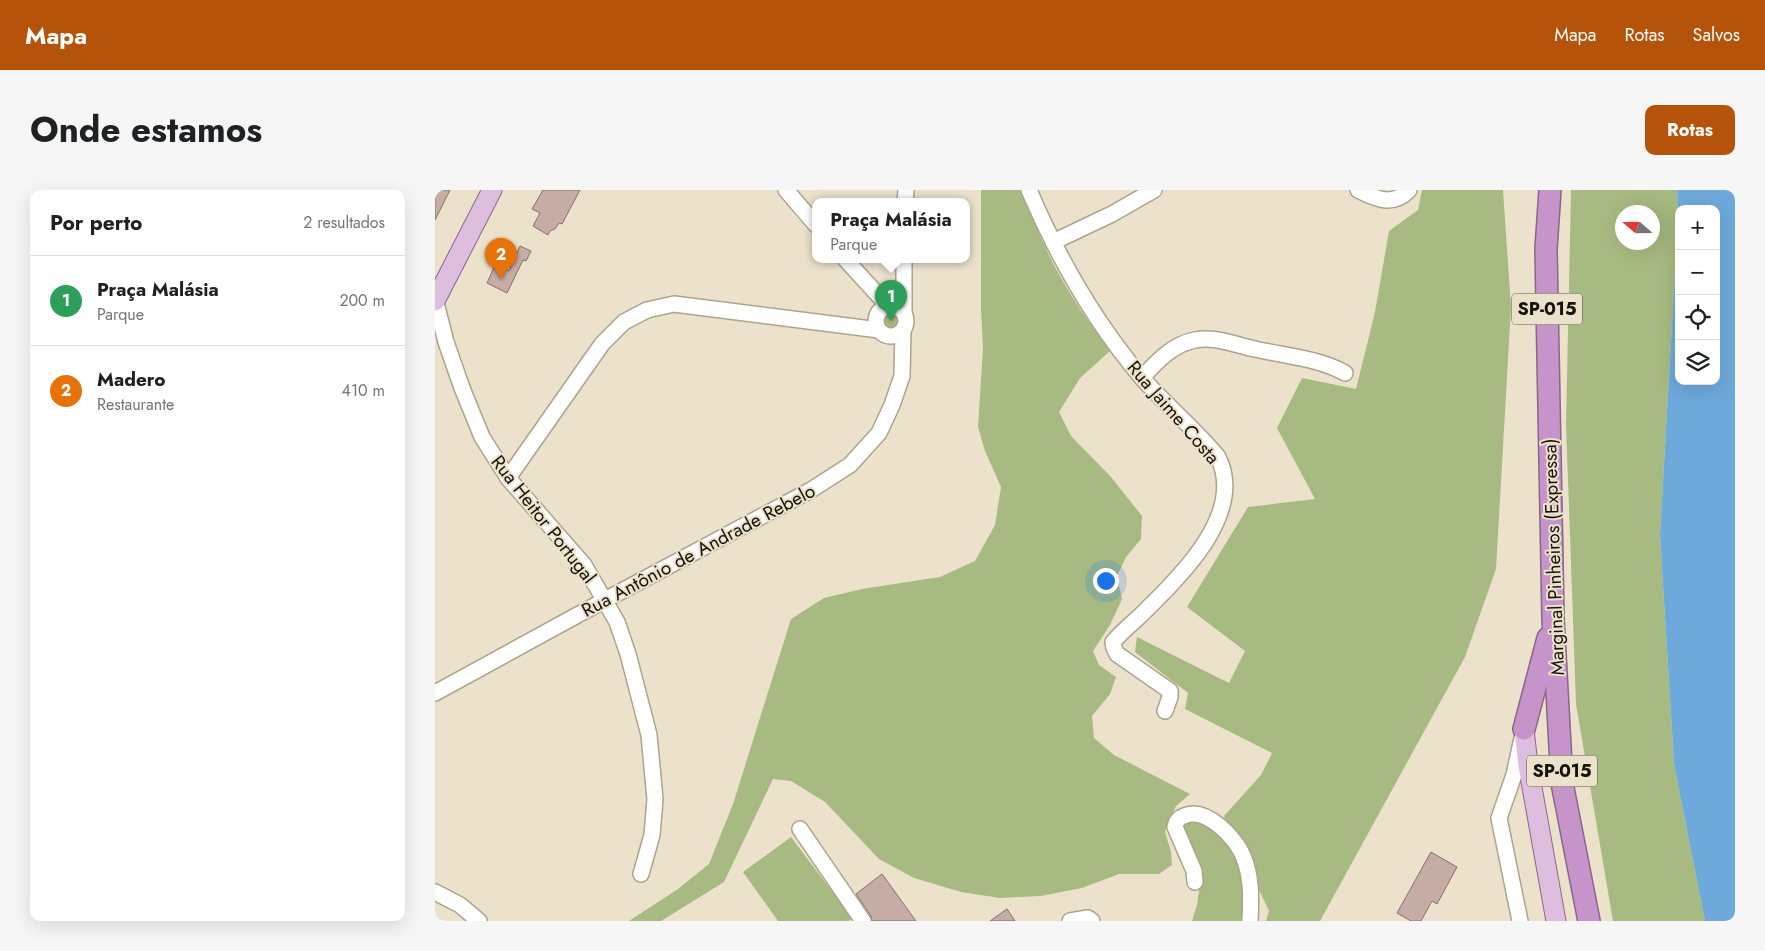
<!DOCTYPE html>
<html lang="pt">
<meta charset="utf-8">
<style>
body{margin:0;font-family:Jost,sans-serif;background:#f6f6f6;color:#202124}
.controls{position:absolute;right:15px;top:15px;display:grid;overflow:hidden;border-radius:10px;box-shadow:0 5px 20px #0002}
.controls button{width:45px;height:45px;display:grid;place-items:center;padding:0;border:0;border-bottom:1px solid #e0e0e0;background:#fff;color:#202124;font:25px sans-serif}
.compass{position:absolute;left:1180px;top:15px;width:45px;height:45px;border-radius:50%;background:#fff;box-shadow:0 5px 20px #0002;rotate:290deg}
.you{position:absolute;left:670px;top:390px;width:18px;height:18px;margin:-12px;border:4px solid #fff;border-radius:50%;background:#1a73e8;box-shadow:0 0 0 8px #1a73e833}
.badge{display:grid;place-items:center;width:32px;height:32px;border-radius:50%;background:#b45309;color:#fff;font-size:16px;font-weight:700}
.pin{position:absolute;translate:-50% -41px;filter:drop-shadow(0 1px 2px #0008)}
.pin::after{content:'';position:absolute;top:26px;width:18px;height:15px;background:inherit;clip-path:polygon(0 0,100% 0,50% 100%)}
.popup{position:absolute;left:377px;top:8px;width:158px;height:65px;box-sizing:border-box;display:grid;place-content:center;border-radius:10px;background:#fff;filter:drop-shadow(0 1px 4px #0005);font-size:16px;white-space:nowrap;color:#757577}
.popup b{font-size:19px;color:#202124}
.popup::after{content:'';position:absolute;left:50%;top:100%;margin-left:-10px;border:10px solid transparent;border-top-color:#fff}
.list{margin:0;padding:0;list-style:none}
h2{display:flex;justify-content:space-between;align-items:center;height:65px;margin:0;padding:0 20px;font-size:21px}
h2 small{font-size:16px;font-weight:400;color:#757577}
.list li{display:grid;grid-template-columns:32px 1fr auto;gap:15px;align-items:center;box-sizing:border-box;height:90px;padding:0 20px;border-top:1px solid #e0e0e0}
.list b{display:block;font-size:19px;white-space:nowrap}
.list p{margin:0;font-size:16px;white-space:nowrap;color:#757577}
.list em{font-size:16px;font-style:normal;color:#757577}
.icon{flex:none;width:28px;height:28px;fill:none;stroke:currentColor;stroke-width:2;stroke-linecap:round;stroke-linejoin:round}
.map{position:relative;flex:none;width:1300px;height:731px;overflow:hidden;border-radius:10px}
header{display:flex;align-items:center;gap:30px;box-sizing:border-box;height:70px;padding:0 25px;background:#b45309;color:#fff}
header strong{font-size:24px}
nav{display:flex;gap:28px;margin-inline-start:auto;font-size:18px}
.intro{display:flex;align-items:center;justify-content:space-between;box-sizing:border-box;height:120px;padding:0 30px}
h1{margin:0;font-size:35px}
.button{padding:12px 22px;border-radius:10px;background:#b45309;color:#fff;font-size:18px;font-weight:700}
main{display:flex;gap:30px;padding:0 30px}
aside{flex:1;background:#fff;border-radius:10px;box-shadow:0 5px 20px #0002}
.map>svg:first-child{display:block}
.green{fill:#a7ba81;fill-rule:evenodd}
.water{fill:#6ea9db;fill-rule:evenodd}
.building{fill:#c5aca5;stroke:#87706a}
.lines{fill:none;stroke-linecap:round;stroke-linejoin:round}
.minor-casing{stroke:#ada38e;stroke-width:18}
.major-casing{stroke:#896788;stroke-width:21}
.highway-casing{stroke:#896788;stroke-width:24}
.minor{stroke:#fff;stroke-width:15}
.major{stroke:#ddbedf;stroke-width:19}
.highway{stroke:#c693ca;stroke-width:21}
.labels{text-anchor:middle;stroke-width:4;stroke-linejoin:round;paint-order:stroke}
.shield{fill:#ece2cc;stroke:#575246;stroke-width:1}
.shield-label{font-size:18px;font-weight:bold;fill:#17140c}
.street-label{font-size:19px;fill:#17140c;stroke:#ece2cc}
</style>
<header>
<strong>Mapa</strong>
<nav><a>Mapa</a><a>Rotas</a><a>Salvos</a></nav>
</header>
<div class="intro"><h1>Onde estamos</h1><a class="button">Rotas</a></div>
<main>
<aside>
<h2>Por perto<small>2 resultados</small></h2>
<ul class="list">
<li><span class="badge" style="background:#2e9e5b">1</span><div><b>Praça Malásia</b><p>Parque</p></div><em>200 m</em></li>
<li><span class="badge" style="background:#e8710a">2</span><div><b>Madero</b><p>Restaurante</p></div><em>410 m</em></li>
</ul>
</aside>
<div class="map">
<svg width="1300" height="731" viewBox="0 0 1300 731">
<rect width="100%" height="100%" fill="#ece2cc"/>
<!-- green -->
<g class="green">
<path d="M 546,0 L 586,0 C 597,26 607,52 620,77 C 636,107 655,134 675,161 L 645,188 L 624,222 L 636,246 L 676,287 L 707,326 L 706,349 L 691,367 L 682,386 L 687,409 L 675,435 L 658,461 L 664,475 L 681,487 L 675,504 L 657,526 L 659,548 L 679,565 L 755,604 L 741,616 L 730,642 L 736,662 L 737,675 L 724,684 L 684,684 L 647,698 L 606,706 L 565,708 L 526,702 L 479,688 L 444,669 L 390,612 L 356,591 L 338,589 L 289,692 L 226,731 L 194,731 L 243,699 L 274,674 L 298,614 L 356,429 L 389,408 L 427,399 L 505,387 L 540,371 L 560,335 L 566,297 L 550,261 L 543,237 L 548,158 L 546,119 Z"/>
<polygon points="987,0 1068,0 1076,117 1061,379 1030,467 885,731 831,731 834,721 789,626 826,585 837,563 750,519 753,503 700,462 702,447 794,493 810,461 752,417 813,317 880,309 842,238 867,188 921,199 940,122 954,41 983,20"/>
<path d="M 1136,0 L 1242,0 L 1243,28 L 1225,345 L 1239,574 L 1270,731 L 1178,731 L 1141,514 L 1131,234 ZM 1188,22 L 1218,22 L 1218,52 L 1188,52 Z"/>
<circle cx="456" cy="131" r="8"/>
<polygon points="761,630 780,639 795,655 807,680 809,731 757,731 762,715 766,688 747,634"/>
<polygon points="356,647 417,728 414,731 343,731 308,682"/>
</g>
<!-- water -->
<path class="water" d="M 1242,0 L 1300,0 L 1300,731 L 1270,731 L 1239,574 L 1225,345 L 1243,28 ZM 1244,19 L 1281,19 L 1281,191 L 1244,191 Z"/>
<!-- building -->
<g class="building">
<polygon points="0,0 15,0 0,30"/>
<polygon points="108,0 145,0 127,34 124,33 120,39 115,41 113,45 98,36 105,23 97,19"/>
<polygon points="85,56 96,61 91,71 88,70 72,103 52,93 61,73 74,81"/>
<polygon points="996,662 1022,677 1002,714 997,711 986,731 976,731 962,723"/>
<polygon points="447,684 481,731 437,731 436,726 421,704"/>
<polygon points="572,719 580,731 555,731"/>
</g>
<g class="lines">
<defs>
<g id="minor">
<polyline points="351,0 381,35"/>
<path d="M 594,0 C 623,68 659,131 707,188 C 731,215 760,239 783,267 C 810,321 750,382 714,417 C 703,429 689,439 678,452 L 679,458 L 682,464 L 735,501 L 735,507 L 730,521"/>
<path d="M 923,0 C 941,9 958,17 974,0"/>
<polyline points="470,12 471,0"/>
<polyline points="618,52 677,24 719,0"/>
<polyline points="411,70 453,116"/>
<polyline points="469,70 469,122"/>
<polyline points="0,109 11,152 27,198 47,247 73,288 149,375 182,432 193,464 214,545 220,609 217,645 206,684"/>
<circle cx="456" cy="131" r="15"/>
<path d="M 707,188 C 721,172 738,154 760,150 C 780,146 801,155 820,159 C 850,166 883,168 910,183"/>
<polyline points="73,288 167,154 189,132 212,120 239,114 444,140"/>
<polyline points="0,503 170,410 376,300 415,275 444,243 457,215 467,186 468,140"/>
<polyline points="365,639 428,731"/>
<path d="M 760,692 L 759,681 L 740,637 C 741,631 743,628 749,626 C 771,616 801,648 808,666 C 817,686 816,710 815,731"/>
<polyline points="0,702 25,715 44,731"/>
<polyline points="635,731 653,728 657,731"/>
<polyline points="1085,731 1064,628 1079,585 1087,548"/>
</g>
<g id="major">
<polyline points="0,111 57,0"/>
<polyline points="1089,539 1093,575 1121,731"/>
</g>
<g id="highway">
<polyline points="1115,0 1111,59 1118,428 1127,593 1154,731"/>
<polyline points="1089,539 1113,448"/>
</g>
</defs>
<!-- minor casing -->
<use href="#minor" class="minor-casing"/>
<!-- major casing -->
<use href="#major" class="major-casing"/>
<!-- highway casing -->
<use href="#highway" class="highway-casing"/>
<!-- minor -->
<use href="#minor" class="minor"/>
<!-- major -->
<use href="#major" class="major"/>
<!-- highway -->
<use href="#highway" class="highway"/>
</g>
<g class="labels">
<!-- shield labels -->
<g class="shield">
<rect x="1077" y="103.5" width="70" height="31" rx="4"/>
<rect x="1092" y="565.5" width="70" height="31" rx="4"/>
</g>
<g class="shield-label">
<text x="1112" y="125">SP-015</text>
<text x="1127" y="587">SP-015</text>
</g>
<!-- street labels -->
<g class="street-label">
<text transform="translate(739 222) rotate(49)" y="7">Rua Jaime Costa</text>
<text transform="translate(109 329) rotate(52)" y="7">Rua Heitor Portugal</text>
<text transform="translate(263 360) rotate(-28)" y="7">Rua Antônio de Andrade Rebelo</text>
<text transform="translate(1118 367) rotate(-92)" y="7">Marginal Pinheiros (Expressa)</text>
</g>
</g>
</svg>
<div class="controls">
<button>+</button>
<button>−</button>
<button><svg class="icon" aria-label="locate" viewBox="0 0 24 24"><circle cx="12" cy="12" r="6"/><path d="M12 2v4M12 18v4M2 12h4M18 12h4"/></svg></button>
<button><svg class="icon" aria-label="layers" viewBox="0 0 24 24"><path d="M12 4l9 5-9 5-9-5zM3 14l9 5 9-5"/></svg></button>
</div>
<svg class="compass" viewBox="-18 -18 36 36"><path d="M0-13l5 13h-10z" fill="#e53935"/><path d="M0 13l5-13h-10z" fill="#757577"/></svg>
<div class="you"></div>
<div class="pin badge" style="left:456px;top:131px;background:#2e9e5b">1</div>
<div class="popup"><b>Praça Malásia</b>Parque</div>
<div class="pin badge" style="left:66px;top:89px;background:#e8710a">2</div>
</div>
</main>
